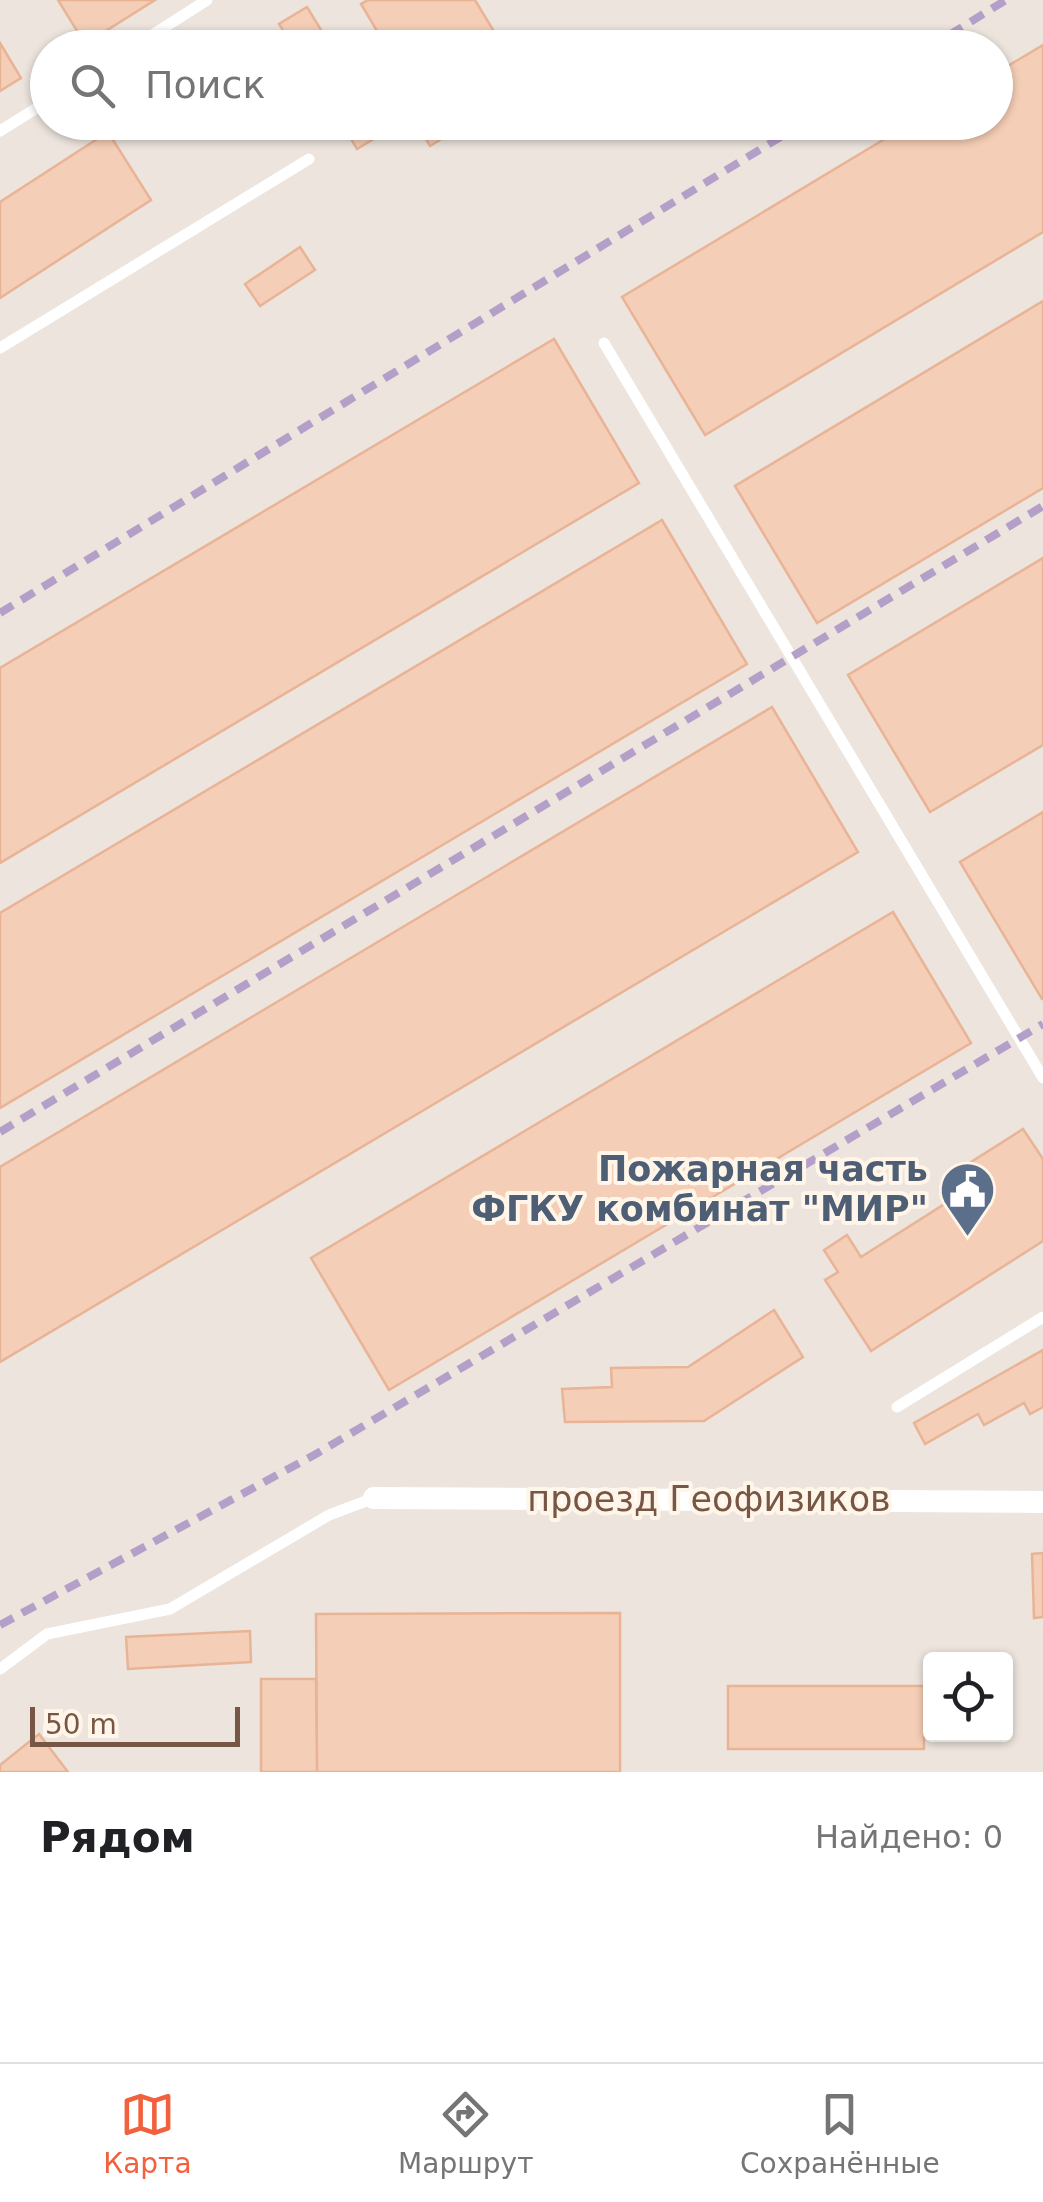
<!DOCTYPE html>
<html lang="ru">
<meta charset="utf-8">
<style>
body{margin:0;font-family:"DejaVu Sans",sans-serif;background:#f6f6f6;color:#202124}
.controls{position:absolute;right:30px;bottom:30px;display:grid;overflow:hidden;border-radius:10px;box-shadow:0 2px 8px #0004}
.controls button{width:90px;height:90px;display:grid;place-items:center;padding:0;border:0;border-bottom:2px solid #e0e0e0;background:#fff;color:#202124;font:50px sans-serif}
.scale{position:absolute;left:30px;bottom:25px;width:210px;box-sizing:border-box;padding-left:10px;border:5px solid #775646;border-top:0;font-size:28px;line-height:35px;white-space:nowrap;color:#775646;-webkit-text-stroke:8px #fff6e9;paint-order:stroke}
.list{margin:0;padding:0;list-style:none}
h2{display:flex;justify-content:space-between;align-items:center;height:130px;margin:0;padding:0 40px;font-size:42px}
h2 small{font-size:32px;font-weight:400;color:#757577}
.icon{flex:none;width:55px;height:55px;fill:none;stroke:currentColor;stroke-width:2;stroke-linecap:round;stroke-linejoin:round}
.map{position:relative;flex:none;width:1043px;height:1772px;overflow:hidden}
.search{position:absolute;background:#fff;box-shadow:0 2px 8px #0004;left:30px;right:30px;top:30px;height:110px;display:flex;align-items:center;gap:25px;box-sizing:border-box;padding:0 35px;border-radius:55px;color:#757577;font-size:38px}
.sheet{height:290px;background:#fff}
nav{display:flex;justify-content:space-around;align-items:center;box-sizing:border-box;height:140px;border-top:2px solid #e0e0e0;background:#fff;font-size:28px;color:#757577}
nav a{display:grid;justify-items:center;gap:5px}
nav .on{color:#f2613d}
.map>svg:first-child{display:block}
.industrial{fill:#ece4dd;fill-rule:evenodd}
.building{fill:#f5ceb7;stroke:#e9b496;stroke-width:2.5}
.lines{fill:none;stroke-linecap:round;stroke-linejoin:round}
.lane{stroke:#fff;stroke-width:11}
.street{stroke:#fff;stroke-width:22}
.rail{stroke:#b49fc8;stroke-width:8;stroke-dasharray:15 10;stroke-linecap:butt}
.labels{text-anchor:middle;stroke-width:8;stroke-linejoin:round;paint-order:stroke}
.service-label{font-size:35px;font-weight:bold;fill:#4e5e75;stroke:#fff6e9;text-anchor:end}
.street-label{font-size:35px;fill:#775646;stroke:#fff6e9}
</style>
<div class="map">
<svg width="1043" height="1772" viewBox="0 0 1043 1772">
<rect width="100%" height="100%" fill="#fef2e2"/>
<!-- industrial -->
<path class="industrial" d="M 0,0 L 1043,0 L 1043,1772 L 0,1772 ZM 48,48 L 996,48 L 996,122 L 48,122 ZM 930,1660 L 1006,1660 L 1006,1734 L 930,1734 Z"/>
<!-- building -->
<g class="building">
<polygon points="58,0 155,0 85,44"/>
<polygon points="368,0 475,0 504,48 387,48 361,4"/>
<polygon points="307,7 332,48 294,48 279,24"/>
<polygon points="0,43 21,78 0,91"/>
<polygon points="1043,45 1043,232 705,435 622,297 913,122 996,122 996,73"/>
<polygon points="341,122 379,122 385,132 357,149"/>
<polygon points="416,122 469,122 430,146"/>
<polygon points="108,132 151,200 0,298 0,202"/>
<polygon points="300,247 315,270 260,306 245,284"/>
<polygon points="1043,301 1043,488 817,623 735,486"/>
<polygon points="554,339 639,483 0,863 0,668"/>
<polygon points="662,520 747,664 0,1108 0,913"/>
<polygon points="1043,558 1043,745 930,812 848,675"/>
<polygon points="772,707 858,852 0,1362 0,1167"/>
<polygon points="1043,812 1043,999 1042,999 960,862"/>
<polygon points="893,912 971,1043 389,1390 311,1258"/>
<polygon points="1023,1129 1043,1159 1043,1241 871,1351 825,1280 838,1272 824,1250 847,1235 861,1257 968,1189 957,1171"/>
<polygon points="774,1310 803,1357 704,1421 565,1422 562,1389 612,1387 611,1368 688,1367"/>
<polygon points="1043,1350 1043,1407 1030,1414 1024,1403 984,1425 978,1414 925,1444 914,1423"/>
<polygon points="1043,1553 1043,1617 1034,1618 1032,1554"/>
<polygon points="620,1613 620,1772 317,1772 316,1614"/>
<polygon points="250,1631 251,1662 128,1669 126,1637"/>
<polygon points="261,1679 316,1679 317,1772 261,1772"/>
<rect x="728" y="1686" width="196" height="63"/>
<polygon points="39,1734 68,1772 0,1772 0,1765"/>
</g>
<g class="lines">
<!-- lane -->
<g class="lane">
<polyline points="132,48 207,0"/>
<polyline points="0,131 48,101"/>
<polyline points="604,343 1043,1078"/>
<polyline points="0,348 309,159"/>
<polyline points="897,1407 1043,1317"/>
<polyline points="0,1669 47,1634 170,1609 329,1515 374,1498"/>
</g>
<!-- street -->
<polyline class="street" points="374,1498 1043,1502"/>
<!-- rail -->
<g class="rail">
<polyline points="928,48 1006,0"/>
<polyline points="0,613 805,122"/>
<polyline points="0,1132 1043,506"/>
<polyline points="0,1625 316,1454 1043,1024"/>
</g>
</g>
<!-- icons -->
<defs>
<symbol id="civic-pin" viewBox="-11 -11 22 30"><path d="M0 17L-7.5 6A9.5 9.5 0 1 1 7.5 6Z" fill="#5c6f8a" stroke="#fff6e9"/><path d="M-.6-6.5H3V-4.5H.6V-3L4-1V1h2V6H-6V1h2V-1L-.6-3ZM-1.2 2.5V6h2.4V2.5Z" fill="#fff"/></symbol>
</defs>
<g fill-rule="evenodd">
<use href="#civic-pin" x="936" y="1158" width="63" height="86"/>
</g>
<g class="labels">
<!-- service labels -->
<g class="service-label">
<text x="928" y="1181">Пожарная часть<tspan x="928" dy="40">ФГКУ комбинат "МИР"</tspan></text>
</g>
<!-- street labels -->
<g class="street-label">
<text x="709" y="1511">проезд Геофизиков</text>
</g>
</g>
</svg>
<div class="controls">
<button><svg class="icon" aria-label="locate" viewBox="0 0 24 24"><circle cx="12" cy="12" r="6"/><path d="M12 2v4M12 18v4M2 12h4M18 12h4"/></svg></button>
</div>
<div class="scale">50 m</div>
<div class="search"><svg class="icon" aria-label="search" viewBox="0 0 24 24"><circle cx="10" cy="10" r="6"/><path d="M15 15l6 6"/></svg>Поиск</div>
</div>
<section class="sheet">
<h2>Рядом<small>Найдено: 0</small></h2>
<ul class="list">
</ul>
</section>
<nav>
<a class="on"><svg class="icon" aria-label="map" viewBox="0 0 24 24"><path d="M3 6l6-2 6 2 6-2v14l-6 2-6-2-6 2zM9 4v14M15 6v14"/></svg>Карта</a>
<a><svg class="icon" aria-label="directions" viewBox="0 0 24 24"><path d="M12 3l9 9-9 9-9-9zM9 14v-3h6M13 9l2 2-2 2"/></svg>Маршрут</a>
<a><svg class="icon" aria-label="saved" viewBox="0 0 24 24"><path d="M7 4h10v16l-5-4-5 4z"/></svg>Сохранённые</a>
</nav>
